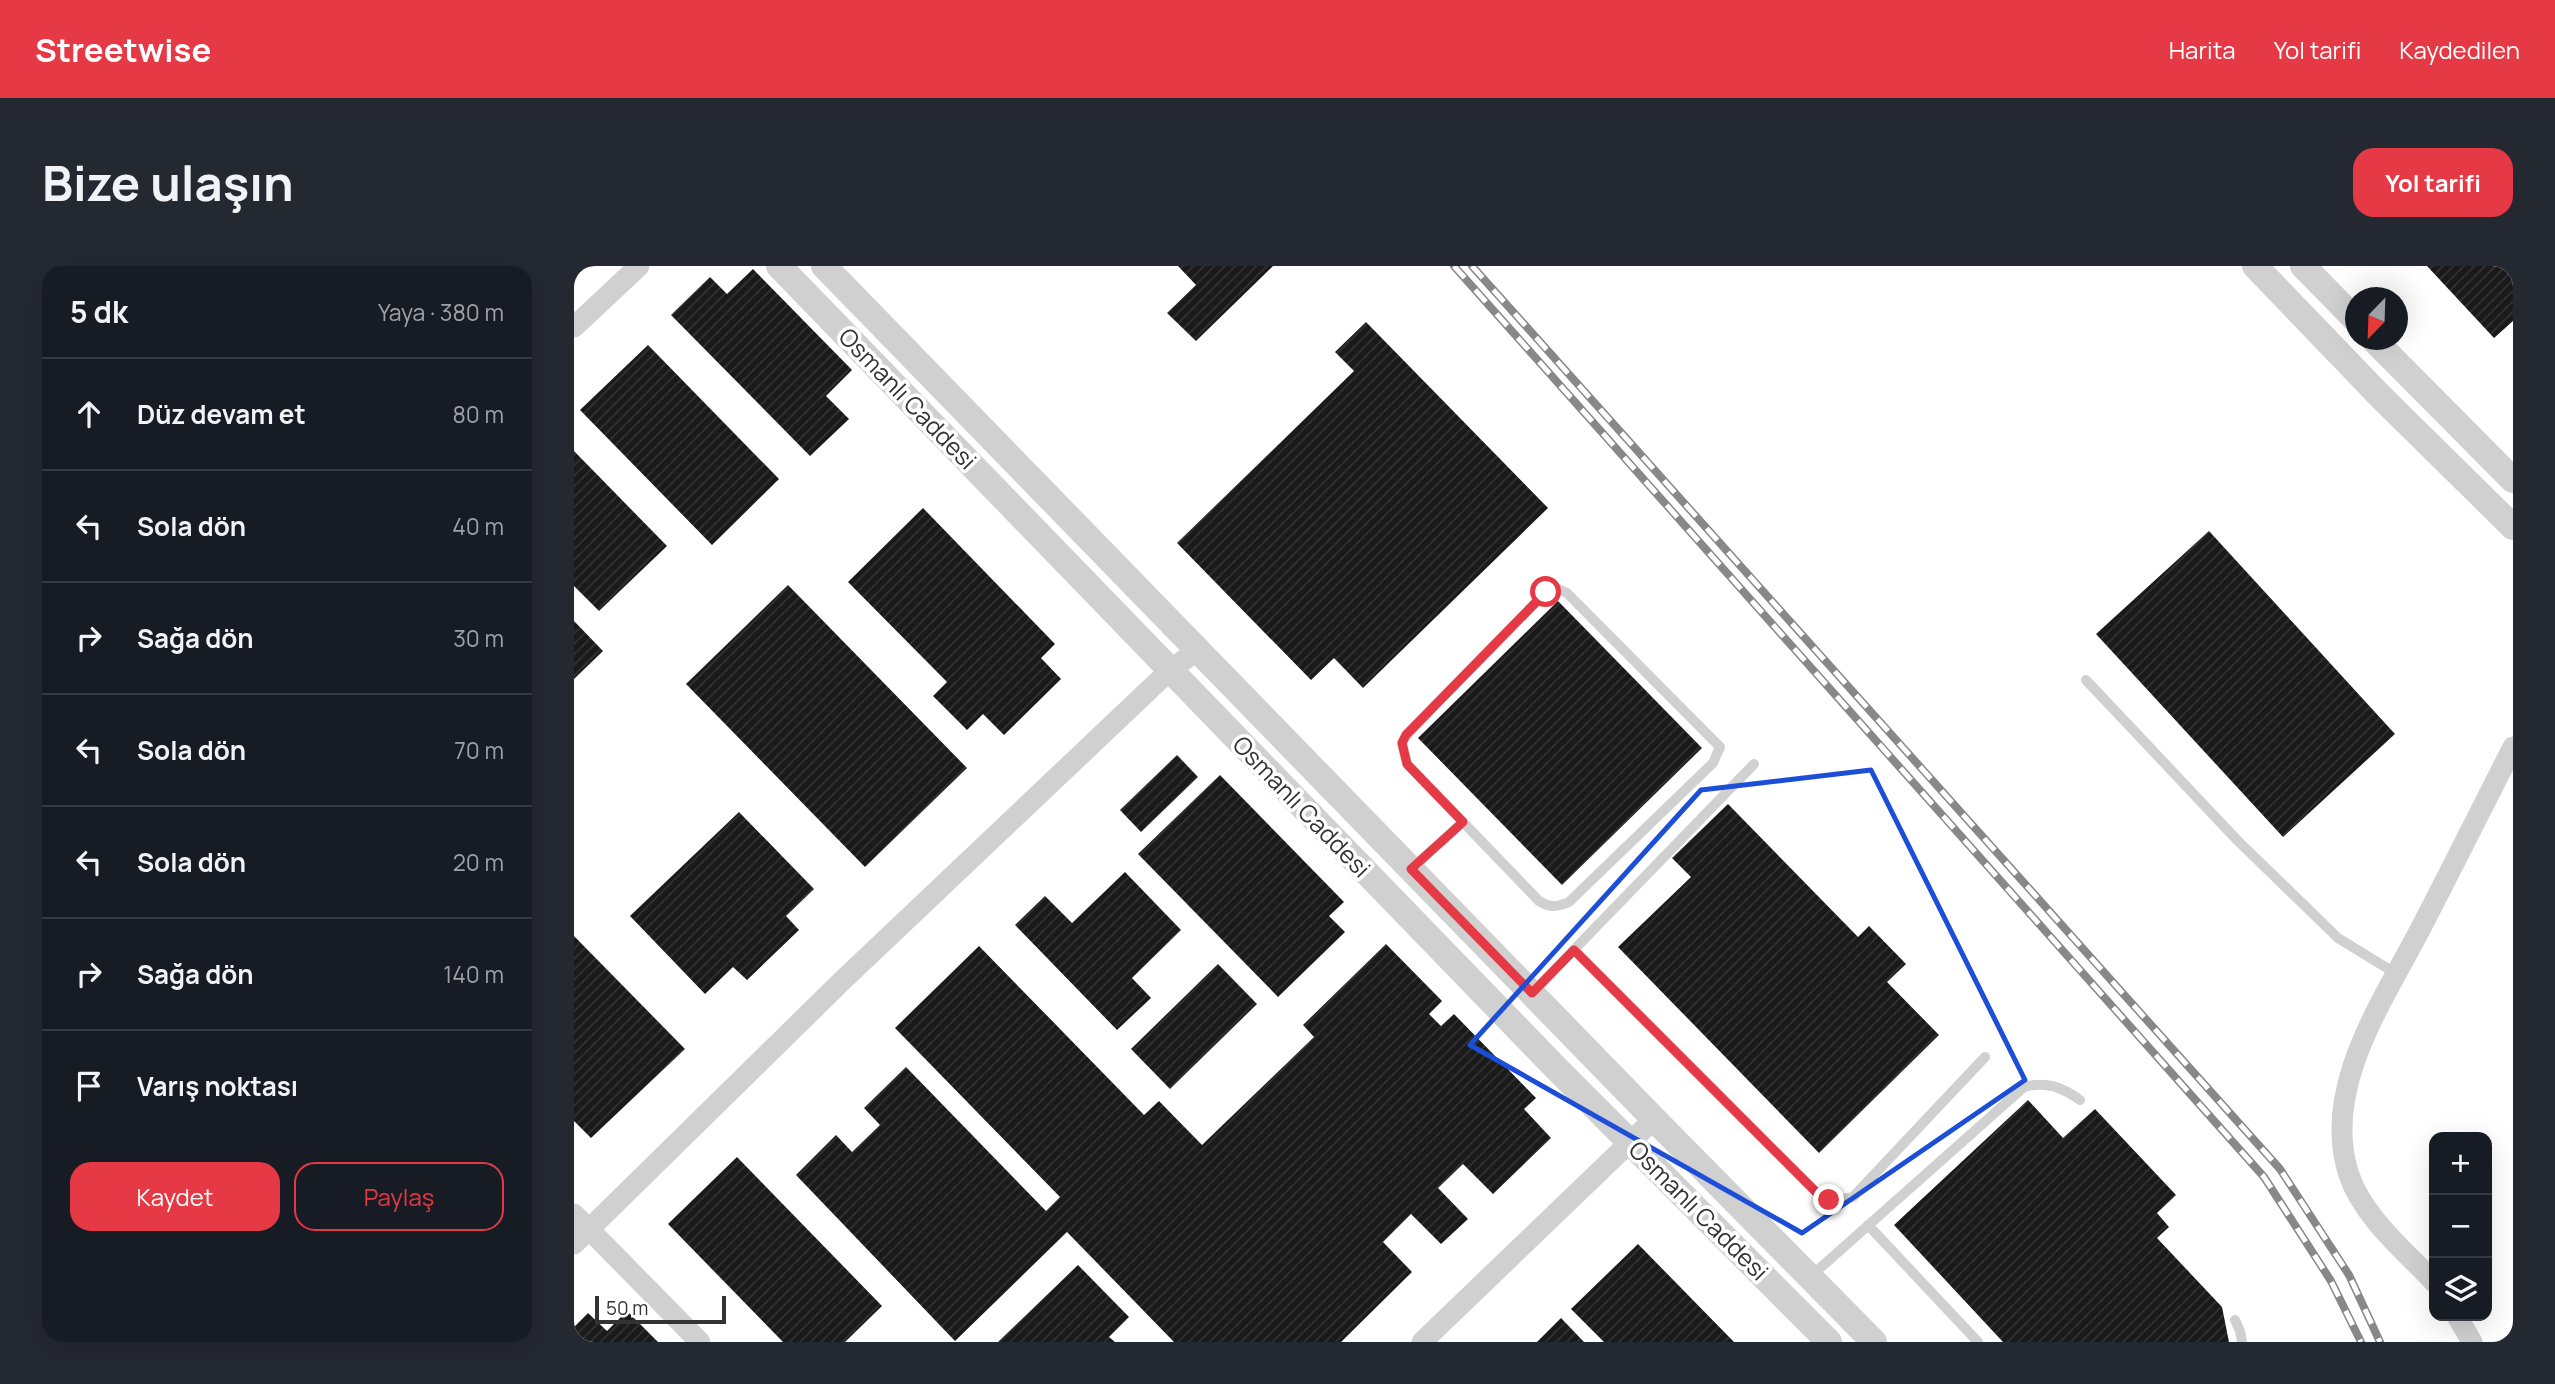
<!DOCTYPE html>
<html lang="tr">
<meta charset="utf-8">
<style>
body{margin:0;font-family:Manrope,sans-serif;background:#242831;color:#f1f3f6}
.controls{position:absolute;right:21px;bottom:21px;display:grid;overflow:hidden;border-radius:14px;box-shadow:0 7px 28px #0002}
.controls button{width:63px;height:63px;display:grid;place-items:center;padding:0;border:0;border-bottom:2px solid #363941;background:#171b24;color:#f1f3f6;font:35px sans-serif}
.compass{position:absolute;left:1771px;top:21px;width:63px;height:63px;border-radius:50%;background:#171b24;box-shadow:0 7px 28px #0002;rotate:203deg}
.scale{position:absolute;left:21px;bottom:18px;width:131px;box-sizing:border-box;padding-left:7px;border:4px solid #333;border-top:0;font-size:19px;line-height:24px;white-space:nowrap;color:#333;-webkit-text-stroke:5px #fff;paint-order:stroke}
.stop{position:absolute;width:21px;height:21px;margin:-16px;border:5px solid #e63946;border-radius:50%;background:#fff}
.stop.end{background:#e63946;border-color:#fff;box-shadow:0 2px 7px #0008}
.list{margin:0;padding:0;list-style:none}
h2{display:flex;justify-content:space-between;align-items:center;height:91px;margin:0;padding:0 28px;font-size:30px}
h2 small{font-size:23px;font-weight:400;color:#9ea1a6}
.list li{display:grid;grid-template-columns:46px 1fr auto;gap:21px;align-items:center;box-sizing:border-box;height:112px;padding:0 28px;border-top:2px solid #363941}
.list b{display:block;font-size:26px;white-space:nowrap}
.list em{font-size:23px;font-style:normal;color:#9ea1a6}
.actions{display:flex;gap:14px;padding:21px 28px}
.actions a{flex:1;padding:16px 0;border:2px solid #e63946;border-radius:21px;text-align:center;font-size:24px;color:#e63946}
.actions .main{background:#e63946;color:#fff}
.icon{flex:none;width:38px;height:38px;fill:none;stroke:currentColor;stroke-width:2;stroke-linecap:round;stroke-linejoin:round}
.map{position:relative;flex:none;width:1939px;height:1076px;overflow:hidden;border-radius:21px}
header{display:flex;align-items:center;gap:42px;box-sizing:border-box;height:98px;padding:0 35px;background:#e63946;color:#fff}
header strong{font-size:33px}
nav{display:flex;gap:38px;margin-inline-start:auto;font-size:24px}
.intro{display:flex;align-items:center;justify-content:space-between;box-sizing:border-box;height:168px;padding:0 42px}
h1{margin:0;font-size:49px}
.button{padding:18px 32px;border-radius:21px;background:#e63946;color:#fff;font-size:24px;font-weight:700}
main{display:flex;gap:42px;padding:0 42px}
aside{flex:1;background:#171b24;border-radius:21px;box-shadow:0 7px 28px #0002}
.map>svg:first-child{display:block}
.building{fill:url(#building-hatch)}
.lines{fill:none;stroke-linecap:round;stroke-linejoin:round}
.service{stroke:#d0d0d0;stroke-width:10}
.minor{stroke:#d0d0d0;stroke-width:21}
.tertiary{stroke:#d0d0d0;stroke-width:26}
.rail-casing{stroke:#888;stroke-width:8}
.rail{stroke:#fff;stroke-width:5;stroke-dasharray:16;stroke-linecap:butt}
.route{stroke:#e63946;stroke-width:9}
.marked{fill:none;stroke:#1d4ed8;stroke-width:5;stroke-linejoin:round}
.labels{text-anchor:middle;stroke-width:7;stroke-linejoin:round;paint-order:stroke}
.street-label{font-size:24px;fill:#333;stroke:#fff}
</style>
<header>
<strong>Streetwise</strong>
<nav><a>Harita</a><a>Yol tarifi</a><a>Kaydedilen</a></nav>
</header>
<div class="intro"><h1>Bize ulaşın</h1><a class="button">Yol tarifi</a></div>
<main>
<aside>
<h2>5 dk<small>Yaya · 380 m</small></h2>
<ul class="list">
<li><svg class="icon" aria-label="ahead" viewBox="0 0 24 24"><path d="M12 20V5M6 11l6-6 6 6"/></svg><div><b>Düz devam et</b></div><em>80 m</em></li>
<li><svg class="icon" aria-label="left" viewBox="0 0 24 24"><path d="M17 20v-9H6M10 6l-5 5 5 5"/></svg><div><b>Sola dön</b></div><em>40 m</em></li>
<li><svg class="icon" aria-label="right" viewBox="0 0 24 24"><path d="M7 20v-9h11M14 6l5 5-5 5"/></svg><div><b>Sağa dön</b></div><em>30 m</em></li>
<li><svg class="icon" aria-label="left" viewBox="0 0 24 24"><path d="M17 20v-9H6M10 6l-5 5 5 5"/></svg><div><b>Sola dön</b></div><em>70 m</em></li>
<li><svg class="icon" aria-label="left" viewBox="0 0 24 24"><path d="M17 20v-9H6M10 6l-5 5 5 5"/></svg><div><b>Sola dön</b></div><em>20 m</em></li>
<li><svg class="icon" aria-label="right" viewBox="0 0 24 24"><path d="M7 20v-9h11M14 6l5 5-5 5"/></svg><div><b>Sağa dön</b></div><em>140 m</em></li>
<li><svg class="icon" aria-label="arrive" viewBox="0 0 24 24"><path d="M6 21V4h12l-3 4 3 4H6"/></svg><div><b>Varış noktası</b></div></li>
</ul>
<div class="actions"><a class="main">Kaydet</a><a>Paylaş</a></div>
</aside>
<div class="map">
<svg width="1939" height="1076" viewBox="0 0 1939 1076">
<defs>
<pattern id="building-hatch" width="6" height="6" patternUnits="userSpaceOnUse" patternTransform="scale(1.75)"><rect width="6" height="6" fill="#1a1a1a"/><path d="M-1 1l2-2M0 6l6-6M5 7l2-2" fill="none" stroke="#333"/></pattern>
</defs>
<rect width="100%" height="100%" fill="#fff"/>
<!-- building -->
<g class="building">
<polygon points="604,0 699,0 622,75 593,47 622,19"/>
<polygon points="1853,0 1939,0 1939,55 1920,72"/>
<polygon points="179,3 278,104 252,130 275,153 236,190 97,49 136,11 153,28"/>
<polygon points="792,56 974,242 789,422 760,392 737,414 603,277 780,105 761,86"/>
<polygon points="74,79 205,213 138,279 6,144"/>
<polygon points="0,185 93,280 25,345 0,320"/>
<polygon points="349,242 481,378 467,392 487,413 430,469 409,448 393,464 359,430 373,416 274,316"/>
<polygon points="1635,265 1821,468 1709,571 1522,368"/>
<polygon points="214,319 393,502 291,601 112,418"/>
<polygon points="984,335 1128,482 988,619 844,472"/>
<polygon points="0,355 29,385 0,413"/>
<polygon points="603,489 624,511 567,566 546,544"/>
<polygon points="646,509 770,636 755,650 771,666 704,731 564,588"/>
<polygon points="1154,538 1284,671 1295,660 1332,698 1313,716 1365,769 1245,887 1044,681 1117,611 1098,592"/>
<polygon points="165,546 240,623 212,650 225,664 173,714 159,701 131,728 56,650"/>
<polygon points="551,606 607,664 558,712 577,732 543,764 441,659 471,630 498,657"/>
<polygon points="0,670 111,783 17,872 0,855"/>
<polygon points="812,678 868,735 855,748 867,760 880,748 962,832 950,843 977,872 919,928 889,898 864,922 894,953 867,978 837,948 809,976 838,1006 767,1076 600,1076 493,966 381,1075 222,909 262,869 278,886 306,859 290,842 332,801 472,945 486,931 321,762 405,680 570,849 585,835 628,879 740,771 729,759"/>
<polygon points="644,698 683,738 596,823 557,783"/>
<polygon points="1454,834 1489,872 1521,843 1602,929 1583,947 1595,961 1583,972 1648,1041 1655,1076 1429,1076 1320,959"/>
<polygon points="163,891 308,1040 271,1076 209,1076 94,958"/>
<polygon points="1064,978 1160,1076 1030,1076 997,1043"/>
<polygon points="504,999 555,1051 535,1071 541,1076 424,1076"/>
<polygon points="53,1045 84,1076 0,1076 0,1061 14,1047 33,1065"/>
<polygon points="987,1052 1010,1076 963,1076"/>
</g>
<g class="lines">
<!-- service -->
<g class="service">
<path d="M 982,322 L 993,327 L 1146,481 L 1139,497 L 995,636 C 983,641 976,642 965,635 L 833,498 L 828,477 L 832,469 L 972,326 Z"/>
<polyline points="1512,414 1663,574 1764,672 1821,707"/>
<polyline points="837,603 889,556"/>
<path d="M 1000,684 L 1247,931 C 1259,936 1266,934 1279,931 L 1411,791"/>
<polyline points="958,727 1180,498"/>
<polyline points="1294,959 1404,1076"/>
<path d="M 1236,1011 L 1450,821 C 1472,815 1488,821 1506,834"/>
<polyline points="1661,1054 1666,1065 1668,1076"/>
</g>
<!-- minor -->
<g class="minor">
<polyline points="0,61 65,0"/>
<polyline points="0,948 126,1076"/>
<polyline points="0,978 269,714 595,405 625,383"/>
<path d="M 1860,1016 C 1830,984 1790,952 1775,909 C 1746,821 1812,731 1850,656 C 1880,598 1909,540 1939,481"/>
<polyline points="1883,1050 1898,1076"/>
<polyline points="848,1076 1080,853"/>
</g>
<!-- tertiary -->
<g class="tertiary">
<polyline points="205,0 981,801 1255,1076"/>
<polyline points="250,0 1080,853 1300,1076"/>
<polyline points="1681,0 1808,132 1939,261"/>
<polyline points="1729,0 1782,54"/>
<polyline points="1800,74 1939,214"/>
</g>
<defs>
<g id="rail">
<polyline points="880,0 1690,911 1757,1015 1787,1076"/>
<polyline points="898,0 1706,903 1775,1009 1806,1076"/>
</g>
</defs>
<!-- rail casing -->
<use href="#rail" class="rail-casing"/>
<!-- rail -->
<use href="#rail" class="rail"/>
</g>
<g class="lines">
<!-- route -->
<polyline class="route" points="972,326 832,469 828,477 833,498 889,556 837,603 958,727 1000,684 1247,931 1255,934"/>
</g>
<!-- marked area -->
<path class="marked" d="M 1297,504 L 1451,814 L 1228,967 L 896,779 L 1127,524 Z"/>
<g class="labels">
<!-- street labels -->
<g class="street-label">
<text transform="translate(333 133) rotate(46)" y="8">Osmanlı Caddesi</text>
<text transform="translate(727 541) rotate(46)" y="8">Osmanlı Caddesi</text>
<text transform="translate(1124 945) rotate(45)" y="8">Osmanlı Caddesi</text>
</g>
</g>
</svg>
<div class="controls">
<button>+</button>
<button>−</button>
<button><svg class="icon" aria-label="layers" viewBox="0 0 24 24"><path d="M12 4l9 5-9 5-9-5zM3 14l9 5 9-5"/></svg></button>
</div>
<svg class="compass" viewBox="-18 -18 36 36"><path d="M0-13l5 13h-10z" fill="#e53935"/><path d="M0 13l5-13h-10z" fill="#9ea1a6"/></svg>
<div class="scale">50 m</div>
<div class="stop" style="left:972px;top:326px"></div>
<div class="stop end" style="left:1255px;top:934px"></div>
</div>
</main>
